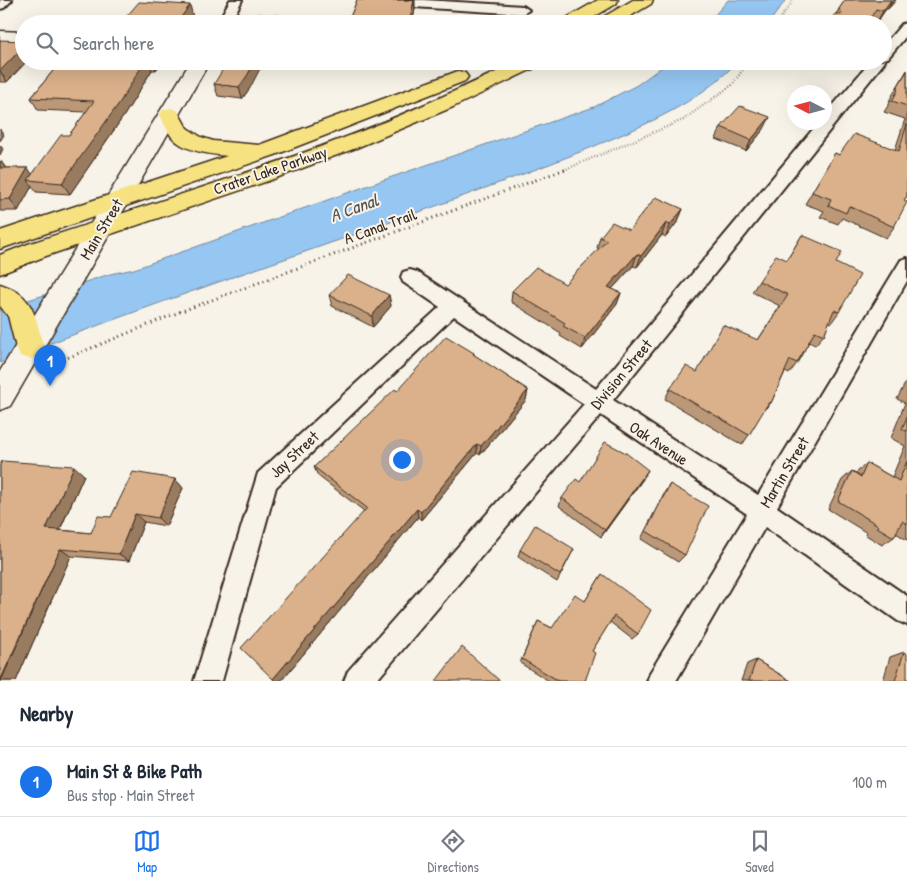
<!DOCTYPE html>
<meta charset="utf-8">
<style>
body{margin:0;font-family:"Patrick Hand",sans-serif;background:#f2f2f3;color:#1f2937}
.compass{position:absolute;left:787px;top:85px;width:45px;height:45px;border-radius:50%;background:#fff;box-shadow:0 5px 20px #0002;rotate:276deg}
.you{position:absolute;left:401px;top:459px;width:18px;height:18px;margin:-12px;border:4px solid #fff;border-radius:50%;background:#1a73e8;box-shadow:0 0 0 8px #1a73e833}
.badge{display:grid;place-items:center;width:32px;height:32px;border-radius:50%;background:#1a73e8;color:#fff;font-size:16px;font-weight:700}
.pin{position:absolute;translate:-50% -41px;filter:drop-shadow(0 1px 2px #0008)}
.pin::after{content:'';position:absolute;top:26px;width:18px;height:15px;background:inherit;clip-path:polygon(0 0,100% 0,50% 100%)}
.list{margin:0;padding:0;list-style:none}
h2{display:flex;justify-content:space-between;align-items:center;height:65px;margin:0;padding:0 20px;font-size:21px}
h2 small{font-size:16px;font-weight:400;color:#747a83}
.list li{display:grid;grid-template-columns:32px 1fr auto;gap:15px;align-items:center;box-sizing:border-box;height:70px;padding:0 20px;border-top:1px solid #e0e1e3}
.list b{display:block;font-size:19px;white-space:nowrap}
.list p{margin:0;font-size:16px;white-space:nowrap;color:#747a83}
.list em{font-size:16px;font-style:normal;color:#747a83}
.icon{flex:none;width:28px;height:28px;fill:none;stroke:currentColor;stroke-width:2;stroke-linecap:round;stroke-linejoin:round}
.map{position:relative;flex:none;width:907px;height:681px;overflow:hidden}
.search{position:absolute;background:#fff;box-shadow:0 5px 20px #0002;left:15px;right:15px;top:15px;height:55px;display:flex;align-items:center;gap:12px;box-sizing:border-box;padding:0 18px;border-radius:28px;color:#747a83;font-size:19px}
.sheet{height:135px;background:#fff}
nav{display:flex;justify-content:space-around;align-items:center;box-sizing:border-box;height:70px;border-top:1px solid #e0e1e3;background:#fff;font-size:14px;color:#747a83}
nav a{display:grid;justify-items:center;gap:2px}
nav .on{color:#1a73e8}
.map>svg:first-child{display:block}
.water{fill:#96c6f2;stroke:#72889d}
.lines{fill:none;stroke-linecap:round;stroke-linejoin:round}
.street-casing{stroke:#3b2a1e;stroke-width:4}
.secondary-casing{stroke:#3b2a1e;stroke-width:3}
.primary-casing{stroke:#3b2a1e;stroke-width:3}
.path-far1{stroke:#3b2a1e;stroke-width:2.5;stroke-dasharray:0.5 2.5;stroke-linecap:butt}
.path{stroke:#3b2a1e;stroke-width:3;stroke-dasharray:1 4;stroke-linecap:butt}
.street{fill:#f7f3e8;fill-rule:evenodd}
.secondary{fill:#f7f3e8;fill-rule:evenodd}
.primary{fill:#f7e281;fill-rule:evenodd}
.wall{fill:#bb9878;stroke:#3b2a1e}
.shaded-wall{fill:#997c61;stroke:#3b2a1e}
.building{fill:#dab18b;stroke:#3b2a1e}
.labels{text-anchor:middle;stroke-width:4;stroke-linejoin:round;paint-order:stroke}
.street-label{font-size:16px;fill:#3b2a1e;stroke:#f7f3e8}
.water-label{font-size:18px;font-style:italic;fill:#525153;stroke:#f7f3e8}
</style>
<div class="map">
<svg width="907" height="681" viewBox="0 0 907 681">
<rect width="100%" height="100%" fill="#f7f3e8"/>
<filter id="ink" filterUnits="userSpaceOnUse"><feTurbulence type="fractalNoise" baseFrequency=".02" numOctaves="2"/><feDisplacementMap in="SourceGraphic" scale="10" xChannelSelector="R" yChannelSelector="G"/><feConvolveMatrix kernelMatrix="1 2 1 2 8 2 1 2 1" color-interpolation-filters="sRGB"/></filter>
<g filter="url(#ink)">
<!-- water -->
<g class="water">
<polygon points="728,0 786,0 768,24 707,24"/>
<path d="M 670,61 L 738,61 C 698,104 643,126 590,148 C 539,169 488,187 436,206 C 290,258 143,306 0,363 L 0,309 L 110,274 L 134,269 L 389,178 L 594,107 L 637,85 Z"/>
</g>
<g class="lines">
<defs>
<g id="street">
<polygon points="0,0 12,0 4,8 0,9"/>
<polygon points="230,0 242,0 230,24 217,24"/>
<polygon points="360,0 424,0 523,6 529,10 523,14 366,4"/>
<polygon points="907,23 907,35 888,58 883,59 885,61 883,64 613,400 758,495 901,260 907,258 907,281 777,507 907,596 907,625 898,621 765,527 676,681 647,681 651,671 747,514 601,415 376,681 344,681 348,671 584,404 454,316 276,487 222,681 194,681 258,473 440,307 403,282 401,277 403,272 410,270 417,272 596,389 819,122 824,122 824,116 871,61 883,61 883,46 902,24"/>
</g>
<g id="secondary">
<polygon points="0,31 24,32 24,42 0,41"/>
<polygon points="191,61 210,61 10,406 0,410 0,371"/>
</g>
<g id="primary">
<polygon points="598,0 618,0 616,4 582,24 560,24 563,20"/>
<polygon points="633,0 653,0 651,4 617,24 595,24 598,20"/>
<path d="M 519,61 L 543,61 L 541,65 L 453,107 L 356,148 L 268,181 L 46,256 L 0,274 L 0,255 L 28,244 C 133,209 238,178 341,139 C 402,116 460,89 519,61 Z"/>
<path d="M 458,71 L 465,73 L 468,77 L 465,81 L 275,155 L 0,249 L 0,231 L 227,156 C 209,154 183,151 171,136 C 166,129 163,121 160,114 L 163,110 L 170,108 L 177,110 L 187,128 L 201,137 L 213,141 L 259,145 Z"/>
<path d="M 0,284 C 35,295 35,317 44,348 L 40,356 L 30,359 L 20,356 L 16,348 L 8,316 L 0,306 Z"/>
</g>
</defs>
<!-- street casing -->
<use href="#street" class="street-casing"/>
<!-- secondary casing -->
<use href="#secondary" class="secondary-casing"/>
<!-- primary casing -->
<use href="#primary" class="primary-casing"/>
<!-- path-far1 -->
<g class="path-far1">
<polyline points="776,24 794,0"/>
<polyline points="564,170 683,120 732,85 749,61"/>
</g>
<!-- path -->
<polyline class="path" points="45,367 182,311 568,168"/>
<!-- street -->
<use href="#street" class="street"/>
<!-- secondary -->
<use href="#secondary" class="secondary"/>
<!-- primary -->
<use href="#primary" class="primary"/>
</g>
<!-- wall -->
<g class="wall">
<polygon points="357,0 415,0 415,9 412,24 349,24 349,20"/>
<polygon points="845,0 896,0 888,9 886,9 877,22 870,20 836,14 839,9"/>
<polygon points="0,40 24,61 27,61 7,82 0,82"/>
<polygon points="61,61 162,61 156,70 152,70 125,114 70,194 36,192 32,186 18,211 0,211 0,161 6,168 28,168 32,175 69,135 86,112 38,110 31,98"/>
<polygon points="907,70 907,196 904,200 894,227 886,238 842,218 838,224 820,217 824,211 805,204 835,153 839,155 895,150 905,119 884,112 891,101 889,101"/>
<polygon points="214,84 250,88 242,99 218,96"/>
<polygon points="721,127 764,129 746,151 716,139"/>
<polygon points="683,209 678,221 666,237 662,235 637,267 633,266 612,289 621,293 617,304 582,349 560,336 561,333 511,302 512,291 565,284 599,249 597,248 600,237 629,230"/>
<polygon points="802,235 836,263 839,312 831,323 829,322 824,335 815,345 809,342 797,363 789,374 785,372 771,403 762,412 749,435 742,445 665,399 670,389 697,372 758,340 780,306 752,292 759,281 787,260"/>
<polygon points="329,295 389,295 391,306 373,327 332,306"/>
<polygon points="474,353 474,355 528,390 526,400 480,455 477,453 421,520 418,517 281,681 275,681 364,511 318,476 314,467 397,391"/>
<polygon points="907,380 907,540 896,533 894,537 882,545 866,535 867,533 828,509 842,480 852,471 856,473 867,463 892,477 905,446 891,438 905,403 897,399"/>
<polygon points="0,465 84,475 60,530 91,533 111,517 175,479 183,488 166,526 144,522 129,561 71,556 16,681 0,681"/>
<polygon points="643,479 601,537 559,506 562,498 580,482"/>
<polygon points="670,484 685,555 678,562 641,539 664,493"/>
<polygon points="574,549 557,582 518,557 520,550"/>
<polygon points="602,574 638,634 632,639 610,622 592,651 585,681 549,681 520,663 538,621 552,628 585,601"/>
<polygon points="904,652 907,681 883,681 890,657"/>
<polygon points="756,660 791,681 741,681 747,664"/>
</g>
<!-- shaded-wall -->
<g class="shaded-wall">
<polygon points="414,0 415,9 412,24 409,24"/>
<polygon points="891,0 886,9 877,22 883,11"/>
<polygon points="893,0 896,0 888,9"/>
<polygon points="190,5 193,17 188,24 176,24"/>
<polygon points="278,15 280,24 275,24 276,17"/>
<polygon points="24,46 24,61 27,61 7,82 0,71"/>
<polygon points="145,61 148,61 152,70 125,114 70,194 62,183"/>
<polygon points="152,61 162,61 156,70"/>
<polygon points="255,61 264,61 250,88 242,99 239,87"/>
<polygon points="770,117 764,129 746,151 751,140"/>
<polygon points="0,129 4,135 0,141"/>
<polygon points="0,145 3,149 0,155"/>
<polygon points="1,161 9,173 0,173 0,163"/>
<polygon points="28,168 35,179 28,180 32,186 18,211 10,199"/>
<polygon points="683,209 678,221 666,237 670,225"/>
<polygon points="666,223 662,235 637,267 641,256"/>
<polygon points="637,254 633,266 604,298 608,287"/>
<polygon points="621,293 617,304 582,349 585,338"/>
<polygon points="389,295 391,306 373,327 372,316"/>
<polygon points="528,390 526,400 480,455 481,446"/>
<polygon points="477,444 477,453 421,520 421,512"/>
<polygon points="74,466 84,475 57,536 46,529"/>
<polygon points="648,470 643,479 601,537 605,530"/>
<polygon points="175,479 183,488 166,526 158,518"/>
<polygon points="417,509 418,517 281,681 275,681 273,679"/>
<polygon points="135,514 144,522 129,561 119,554"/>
<polygon points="60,549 71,556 16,681 1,681"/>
</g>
<!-- building -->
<g class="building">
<polygon points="357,0 414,0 409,24 393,24 349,20"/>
<polygon points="845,0 891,0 883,11 876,9 867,24 828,24 835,14 842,14 839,9"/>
<polygon points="139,2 190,5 176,24 120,24"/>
<polygon points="257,14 278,15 276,17 278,17 275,24 252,24"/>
<polygon points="0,40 24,41 24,46 0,71"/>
<polygon points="61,61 145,61 120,102 62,183 28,180 61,135 69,135 94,101 31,98"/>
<polygon points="228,61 255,61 247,76 239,87 214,84"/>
<polygon points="907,71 907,106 892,101 898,90 896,89"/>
<polygon points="740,106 770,117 751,140 721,127"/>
<polygon points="907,124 907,196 904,200 907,202 894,227 849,206 846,213 828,205 831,199 812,192 835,153 839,155 854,134 899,151"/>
<polygon points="0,168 28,168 10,199 0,200"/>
<polygon points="656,197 683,209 670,225 666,223 641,256 637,254 608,287 621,293 585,338 563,326 565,323 512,291 536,267 565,284 607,240 600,237 612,222 629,230"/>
<polygon points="802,235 842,252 836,263 860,275 839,312 834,310 824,335 815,331 797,363 790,360 771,403 769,402 749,435 670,389 686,366 697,372 723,325 758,340 788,295 759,281 776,255 787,260"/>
<polygon points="348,275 389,295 372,316 329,295"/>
<polygon points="446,336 474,353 473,354 528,390 481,446 477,444 421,512 417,509 273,679 241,648 367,508 314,467 395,389 397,391"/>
<polygon points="907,417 907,431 902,429"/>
<polygon points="605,442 626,453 648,470 605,530 562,498 576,479 580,482"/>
<polygon points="2,461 74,466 46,529 91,533 98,516 111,517 133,472 175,479 158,518 135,514 119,554 60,549 0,681 0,465"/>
<polygon points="907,461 907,524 902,521 894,537 877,527 878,525 838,501 852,471 861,477 867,463 899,481"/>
<polygon points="670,484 708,506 685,555 646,531"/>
<polygon points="535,525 574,549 560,575 520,550"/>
<polygon points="602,574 651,610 638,634 614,616 592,651 595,653 585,681 559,681 522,659 538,621 552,628 575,594 585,601"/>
<polygon points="462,647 500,681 436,681"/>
<polygon points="904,652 907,654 907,681 895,681"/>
<polygon points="756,660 791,681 749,681"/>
</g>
</g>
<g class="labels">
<!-- street labels -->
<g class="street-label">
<text transform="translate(270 170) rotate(-19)" y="6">Crater Lake Parkway</text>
<text transform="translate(380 226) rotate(-20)" y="6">A Canal Trail</text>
<text transform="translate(101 229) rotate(-59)" y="6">Main Street</text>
<text transform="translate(621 374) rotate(-50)" y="6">Division Street</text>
<text transform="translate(659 443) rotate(33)" y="6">Oak Avenue</text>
<text transform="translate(294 454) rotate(-43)" y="6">Jay Street</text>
<text transform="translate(784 472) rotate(-59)" y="6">Martin Street</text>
</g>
<!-- water labels -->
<g class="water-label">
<text transform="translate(354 208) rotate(-20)" y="6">A Canal</text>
</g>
</g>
</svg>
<svg class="compass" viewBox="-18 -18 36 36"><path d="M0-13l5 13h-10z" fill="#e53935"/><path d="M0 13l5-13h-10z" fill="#747a83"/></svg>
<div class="you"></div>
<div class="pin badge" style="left:50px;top:386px">1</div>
<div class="search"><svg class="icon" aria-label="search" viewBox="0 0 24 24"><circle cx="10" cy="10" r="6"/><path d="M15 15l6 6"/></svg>Search here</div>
</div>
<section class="sheet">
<h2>Nearby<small></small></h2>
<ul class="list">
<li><span class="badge">1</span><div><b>Main St &amp; Bike Path</b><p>Bus stop · Main Street</p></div><em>100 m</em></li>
</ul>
</section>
<nav>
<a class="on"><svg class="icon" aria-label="map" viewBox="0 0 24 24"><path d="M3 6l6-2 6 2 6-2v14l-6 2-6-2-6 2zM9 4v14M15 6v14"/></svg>Map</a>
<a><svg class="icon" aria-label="directions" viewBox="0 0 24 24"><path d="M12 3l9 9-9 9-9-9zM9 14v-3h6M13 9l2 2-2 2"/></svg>Directions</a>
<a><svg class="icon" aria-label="saved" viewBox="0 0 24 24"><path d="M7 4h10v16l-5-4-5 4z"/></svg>Saved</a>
</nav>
